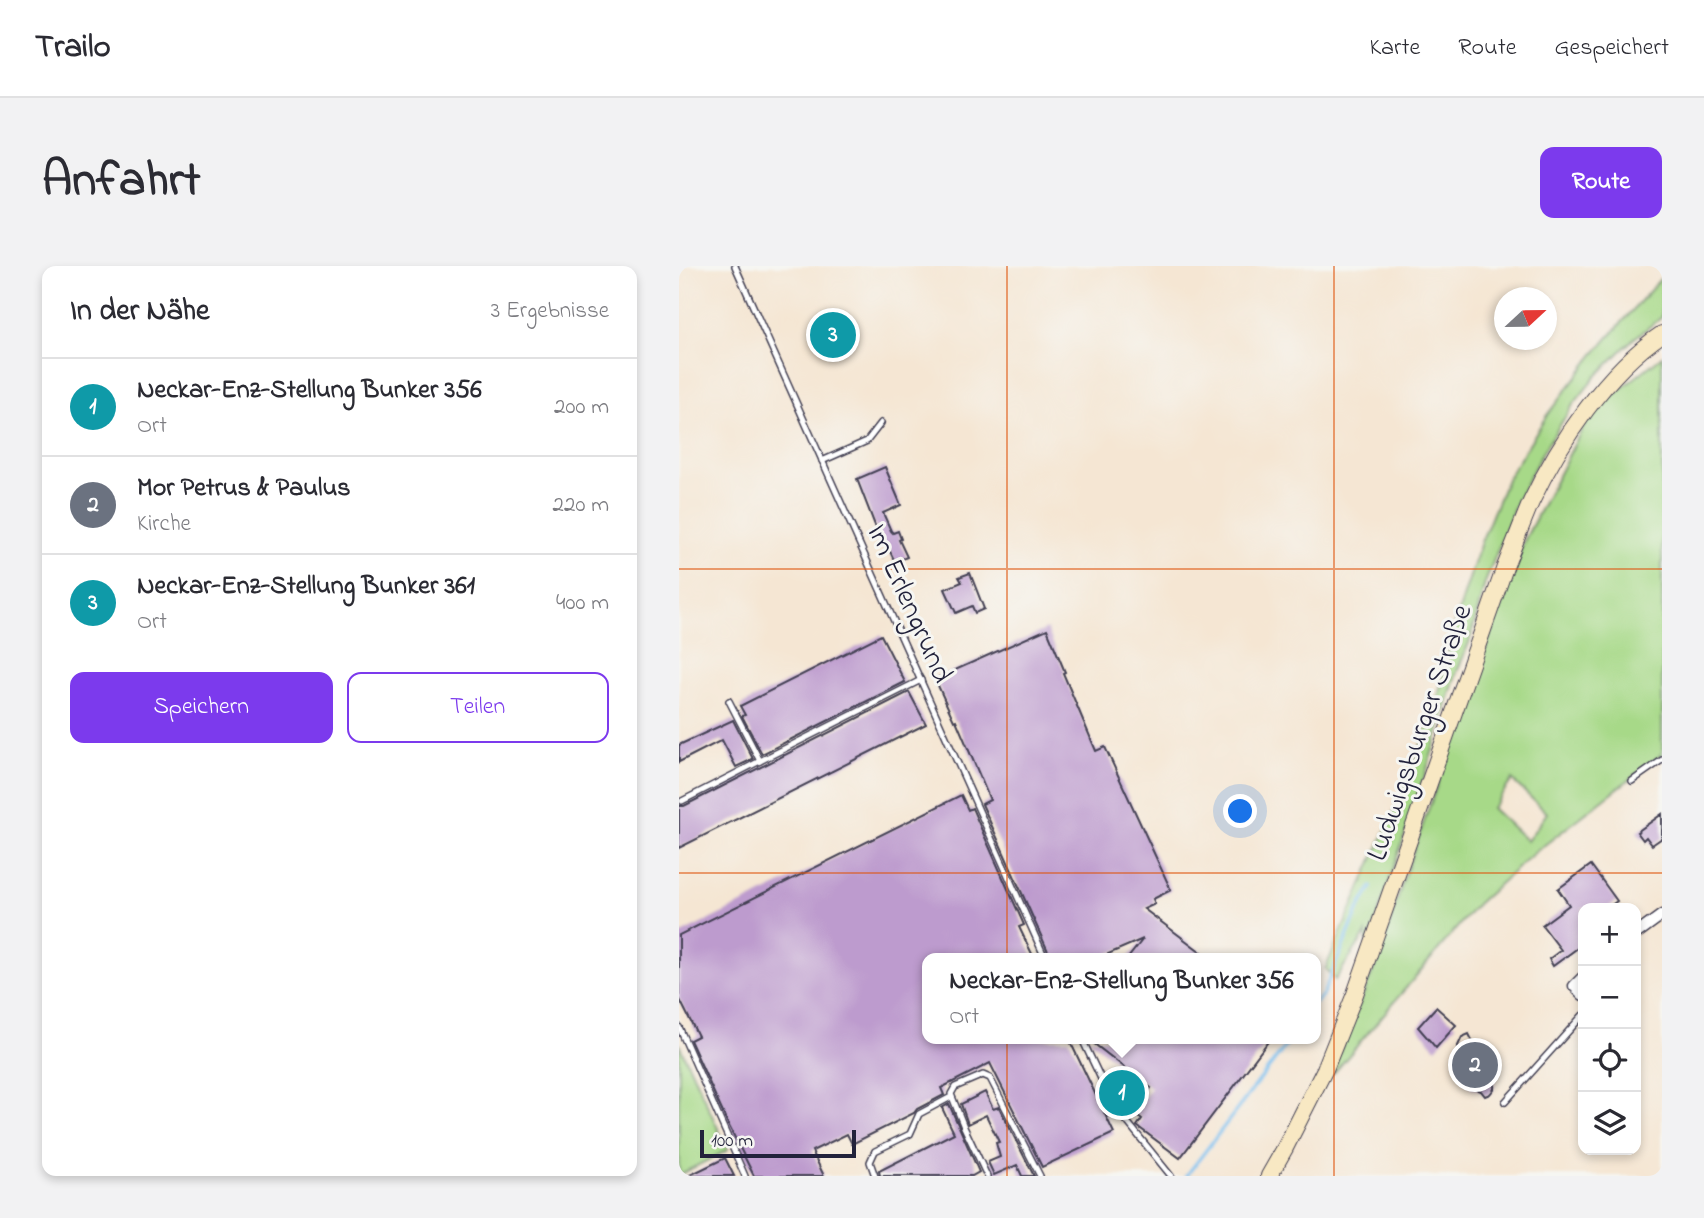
<!DOCTYPE html>
<html lang="de">
<meta charset="utf-8">
<style>
body{margin:0;font-family:"Indie Flower",sans-serif;background:#f2f2f3;color:#2b2b33}
.controls{position:absolute;right:21px;bottom:21px;display:grid;overflow:hidden;border-radius:14px;box-shadow:0 4px 10px #0003}
.controls button{width:63px;height:63px;display:grid;place-items:center;padding:0;border:0;border-bottom:2px solid #e1e1e2;background:#fff;color:#2b2b33;font:35px sans-serif}
.compass{position:absolute;left:815px;top:21px;width:63px;height:63px;border-radius:50%;background:#fff;box-shadow:0 4px 10px #0003;rotate:68deg}
.scale{position:absolute;left:21px;bottom:18px;width:156px;box-sizing:border-box;padding-left:7px;border:4px solid #22223b;border-top:0;font-size:19px;line-height:24px;white-space:nowrap;color:#22223b;-webkit-text-stroke:5px #f6f6f2;paint-order:stroke}
.you{position:absolute;left:562px;top:546px;width:24px;height:24px;margin:-18px;border:5px solid #fff;border-radius:50%;background:#1a73e8;box-shadow:0 0 0 10px #1a73e833}
.badge{display:grid;place-items:center;width:46px;height:46px;border-radius:50%;background:#7c3aed;color:#fff;font-size:23px;font-weight:700}
.pin{position:absolute;translate:-50% -50%;border:4px solid #fff;box-shadow:0 2px 7px #0006}
.popup{position:absolute;left:243px;top:687px;width:399px;height:91px;box-sizing:border-box;display:grid;place-content:center;border-radius:14px;background:#fff;filter:drop-shadow(0 2px 5px #0005);font-size:23px;white-space:nowrap;color:#7c7c81}
.popup b{font-size:26px;color:#2b2b33}
.popup::after{content:'';position:absolute;left:50%;top:100%;margin-left:-14px;border:14px solid transparent;border-top-color:#fff}
.list{margin:0;padding:0;list-style:none}
h2{display:flex;justify-content:space-between;align-items:center;height:91px;margin:0;padding:0 28px;font-size:30px}
h2 small{font-size:23px;font-weight:400;color:#7c7c81}
.list li{display:grid;grid-template-columns:46px 1fr auto;gap:21px;align-items:center;box-sizing:border-box;height:98px;padding:0 28px;border-top:2px solid #e1e1e2}
.list b{display:block;font-size:26px;white-space:nowrap}
.list p{margin:0;font-size:23px;white-space:nowrap;color:#7c7c81}
.list em{font-size:23px;font-style:normal;color:#7c7c81}
.actions{display:flex;gap:14px;padding:21px 28px}
.actions a{flex:1;padding:16px 0;border:2px solid #7c3aed;border-radius:14px;text-align:center;font-size:24px;color:#7c3aed}
.actions .main{background:#7c3aed;color:#fff}
.icon{flex:none;width:38px;height:38px;fill:none;stroke:currentColor;stroke-width:2;stroke-linecap:round;stroke-linejoin:round}
.map{position:relative;flex:none;width:983px;height:910px;overflow:hidden;border-radius:14px}
header{display:flex;align-items:center;gap:42px;box-sizing:border-box;height:98px;padding:0 35px;background:#fff;border-bottom:2px solid #e1e1e2}
header strong{font-size:33px}
nav{display:flex;gap:38px;margin-inline-start:auto;font-size:24px}
.intro{display:flex;align-items:center;justify-content:space-between;box-sizing:border-box;height:168px;padding:0 42px}
h1{margin:0;font-size:49px}
.button{padding:18px 32px;border-radius:14px;background:#7c3aed;color:#fff;font-size:24px;font-weight:700}
main{display:flex;gap:42px;padding:0 42px}
aside{flex:1;background:#fff;border-radius:14px;box-shadow:0 4px 10px #0003}
.map>svg:first-child{display:block}
.green{fill:#a7d988;stroke:#647e62;stroke-width:2;fill-rule:evenodd}
.lines{fill:none;stroke-linecap:round;stroke-linejoin:round}
.stream{stroke:#77beee;stroke-width:3.5}
.building{fill:#bd9bce}
.lane-casing{stroke:#423f52;stroke-width:8}
.street-casing{stroke:#423f52;stroke-width:13}
.secondary-casing{stroke:#423f52;stroke-width:18}
.lane{stroke:#fff;stroke-width:5}
.street{stroke:#fff;stroke-width:10}
.secondary{stroke:#f8e8c3;stroke-width:16}
.grid{fill:none;stroke:#de560e;stroke-width:2;stroke-opacity:0.55}
.labels{text-anchor:middle;stroke-width:6;stroke-linejoin:round;paint-order:stroke}
.street-label{font-size:30px;fill:#22223b;stroke:#f6f6f2}
</style>
<header>
<strong>Trailo</strong>
<nav><a>Karte</a><a>Route</a><a>Gespeichert</a></nav>
</header>
<div class="intro"><h1>Anfahrt</h1><a class="button">Route</a></div>
<main>
<aside>
<h2>In der Nähe<small>3 Ergebnisse</small></h2>
<ul class="list">
<li><span class="badge" style="background:#0f9aa8">1</span><div><b>Neckar-Enz-Stellung Bunker 356</b><p>Ort</p></div><em>200 m</em></li>
<li><span class="badge" style="background:#6b7280">2</span><div><b>Mor Petrus &amp; Paulus</b><p>Kirche</p></div><em>220 m</em></li>
<li><span class="badge" style="background:#0f9aa8">3</span><div><b>Neckar-Enz-Stellung Bunker 361</b><p>Ort</p></div><em>400 m</em></li>
</ul>
<div class="actions"><a class="main">Speichern</a><a>Teilen</a></div>
</aside>
<div class="map">
<svg width="983" height="910" viewBox="0 0 983 910">
<rect width="100%" height="100%" fill="#f6f6f2"/>
<filter id="ink" filterUnits="userSpaceOnUse"><feTurbulence type="fractalNoise" baseFrequency=".0143" numOctaves="2"/><feDisplacementMap in="SourceGraphic" scale="14" xChannelSelector="R" yChannelSelector="G"/><feConvolveMatrix kernelMatrix="1 2 1 2 8 2 1 2 1" color-interpolation-filters="sRGB"/></filter>
<filter id="wash" filterUnits="userSpaceOnUse"><feTurbulence type="fractalNoise" baseFrequency=".00686" numOctaves="4" result="noise"/><feDisplacementMap in="SourceGraphic" scale="28" xChannelSelector="R" yChannelSelector="G"/><feGaussianBlur stdDeviation="1.57" result="paint"/><feColorMatrix in="noise" values="0 0 0 0 0 0 0 0 0 0 0 0 0 0 0 0 0 1.4 0 .05"/><feComposite in="paint" operator="in"/></filter>
<g filter="url(#wash)">
<rect width="100%" height="100%" fill="#f5e6d3"/>
<!-- green -->
<g class="green">
<polygon points="983,11 983,51 953,74 917,110 894,139 863,187 838,234 806,317 790,377 778,406 748,503 688,680 687,667 656,714 646,703 733,504 760,427 777,354 802,276 828,213 868,149 916,87"/>
<path d="M 983,90 L 983,488 L 854,588 L 798,638 L 655,807 L 653,804 L 702,686 L 725,612 L 845,275 L 911,148 ZM 833,514 L 868,547 L 848,575 L 813,542 Z"/>
<polygon points="0,778 49,884 0,909"/>
</g>
<g class="lines">
<!-- stream -->
<g class="stream">
<polyline points="637,737 644,728 681,640 693,621"/>
<polyline points="508,909 612,773"/>
</g>
</g>
<g id="blocks">
<!-- building -->
<g class="building">
<polygon points="206,201 222,239 204,247 212,265 214,267 219,265 222,273 220,274 228,291 216,296 208,279 206,280 197,262 178,213"/>
<polygon points="291,307 305,343 296,347 293,340 277,347 266,323 283,316 280,311"/>
<polygon points="368,363 386,406 384,407 417,485 426,481 492,624 474,633 476,638 465,643 530,692 449,692 464,673 429,688 430,692 372,692 303,538 311,534 277,454 275,455 256,413"/>
<polygon points="202,369 226,416 83,488 63,450 66,449 61,440"/>
<polygon points="230,426 247,458 0,582 0,540 5,540"/>
<polygon points="54,454 74,493 57,501 43,474 0,496 0,479"/>
<polygon points="282,529 289,544 293,542 345,659 340,661 355,692 249,692 249,773 390,773 435,867 363,901 311,797 262,822 265,829 238,843 235,847 173,878 168,868 133,885 145,910 75,910 48,856 11,774 19,770 0,732 0,669"/>
<polygon points="983,548 983,572 973,579 967,571 964,574 958,566"/>
<polygon points="912,599 938,635 928,642 904,642 904,678 874,700 870,693 882,684 863,659 890,639 879,623"/>
<polygon points="757,741 777,759 757,782 739,761"/>
<polygon points="790,768 795,778 805,784 813,795 816,802 815,823 811,828 806,830 802,825 792,821 784,813 777,796 778,782 783,771"/>
<polygon points="409,773 591,773 501,892 458,860 463,853 454,846 472,822"/>
<polygon points="306,826 314,843 320,841 355,910 343,910 338,899 315,909 309,896 321,891 317,877 320,876 307,849 289,858 282,838"/>
<polygon points="270,838 300,906 293,910 201,910 200,905 275,867 263,842"/>
<polygon points="46,892 55,910 9,910"/>
</g>
</g>
</g>
<g filter="url(#ink)">
<use href="#blocks" fill-opacity="0" stroke="#423f52" stroke-width="2"/>
<g class="lines">
<defs>
<g id="lane">
<polyline points="56,0 366,692"/>
<polyline points="143,195 188,175 202,157"/>
<polyline points="50,435 81,495 242,414"/>
<polyline points="953,515 983,494"/>
<polyline points="3,535 81,495"/>
<polyline points="0,761 66,910"/>
<polyline points="403,773 425,819 437,842 492,910"/>
<polyline points="826,836 904,749"/>
<polyline points="196,910 191,896 196,885 231,868 240,848 272,831"/>
<polyline points="308,910 285,861 272,828 276,821 304,809 311,812 361,910"/>
</g>
<g id="street">
<polyline points="957,668 983,649"/>
<polyline points="904,711 895,720 904,729"/>
</g>
<path id="secondary" d="M 590,910 L 606,882 L 646,803 L 676,728 L 826,301 C 835,279 843,257 852,236 C 880,176 928,105 983,68"/>
</defs>
<!-- lane casing -->
<use href="#lane" class="lane-casing"/>
<!-- street casing -->
<use href="#street" class="street-casing"/>
<!-- secondary casing -->
<use href="#secondary" class="secondary-casing"/>
<!-- lane -->
<use href="#lane" class="lane"/>
<!-- street -->
<use href="#street" class="street"/>
<!-- secondary -->
<use href="#secondary" class="secondary"/>
</g>
</g>
<!-- grid -->
<path class="grid" d="M 328,0 L 328,910M 655,0 L 655,910M 0,303 L 983,303M 0,607 L 983,607"/>
<g class="labels">
<!-- street labels -->
<g class="street-label">
<text transform="translate(232 337) rotate(66)" y="10">Im Erlengrund</text>
<text transform="translate(739 466) rotate(-71)" y="10">Ludwigsburger Straße</text>
</g>
</g>
</svg>
<div class="controls">
<button>+</button>
<button>−</button>
<button><svg class="icon" aria-label="locate" viewBox="0 0 24 24"><circle cx="12" cy="12" r="6"/><path d="M12 2v4M12 18v4M2 12h4M18 12h4"/></svg></button>
<button><svg class="icon" aria-label="layers" viewBox="0 0 24 24"><path d="M12 4l9 5-9 5-9-5zM3 14l9 5 9-5"/></svg></button>
</div>
<svg class="compass" viewBox="-18 -18 36 36"><path d="M0-13l5 13h-10z" fill="#e53935"/><path d="M0 13l5-13h-10z" fill="#7c7c81"/></svg>
<div class="scale">100 m</div>
<div class="you"></div>
<div class="pin badge" style="left:443px;top:827px;background:#0f9aa8">1</div>
<div class="popup"><b>Neckar-Enz-Stellung Bunker 356</b>Ort</div>
<div class="pin badge" style="left:796px;top:799px;background:#6b7280">2</div>
<div class="pin badge" style="left:154px;top:69px;background:#0f9aa8">3</div>
</div>
</main>
